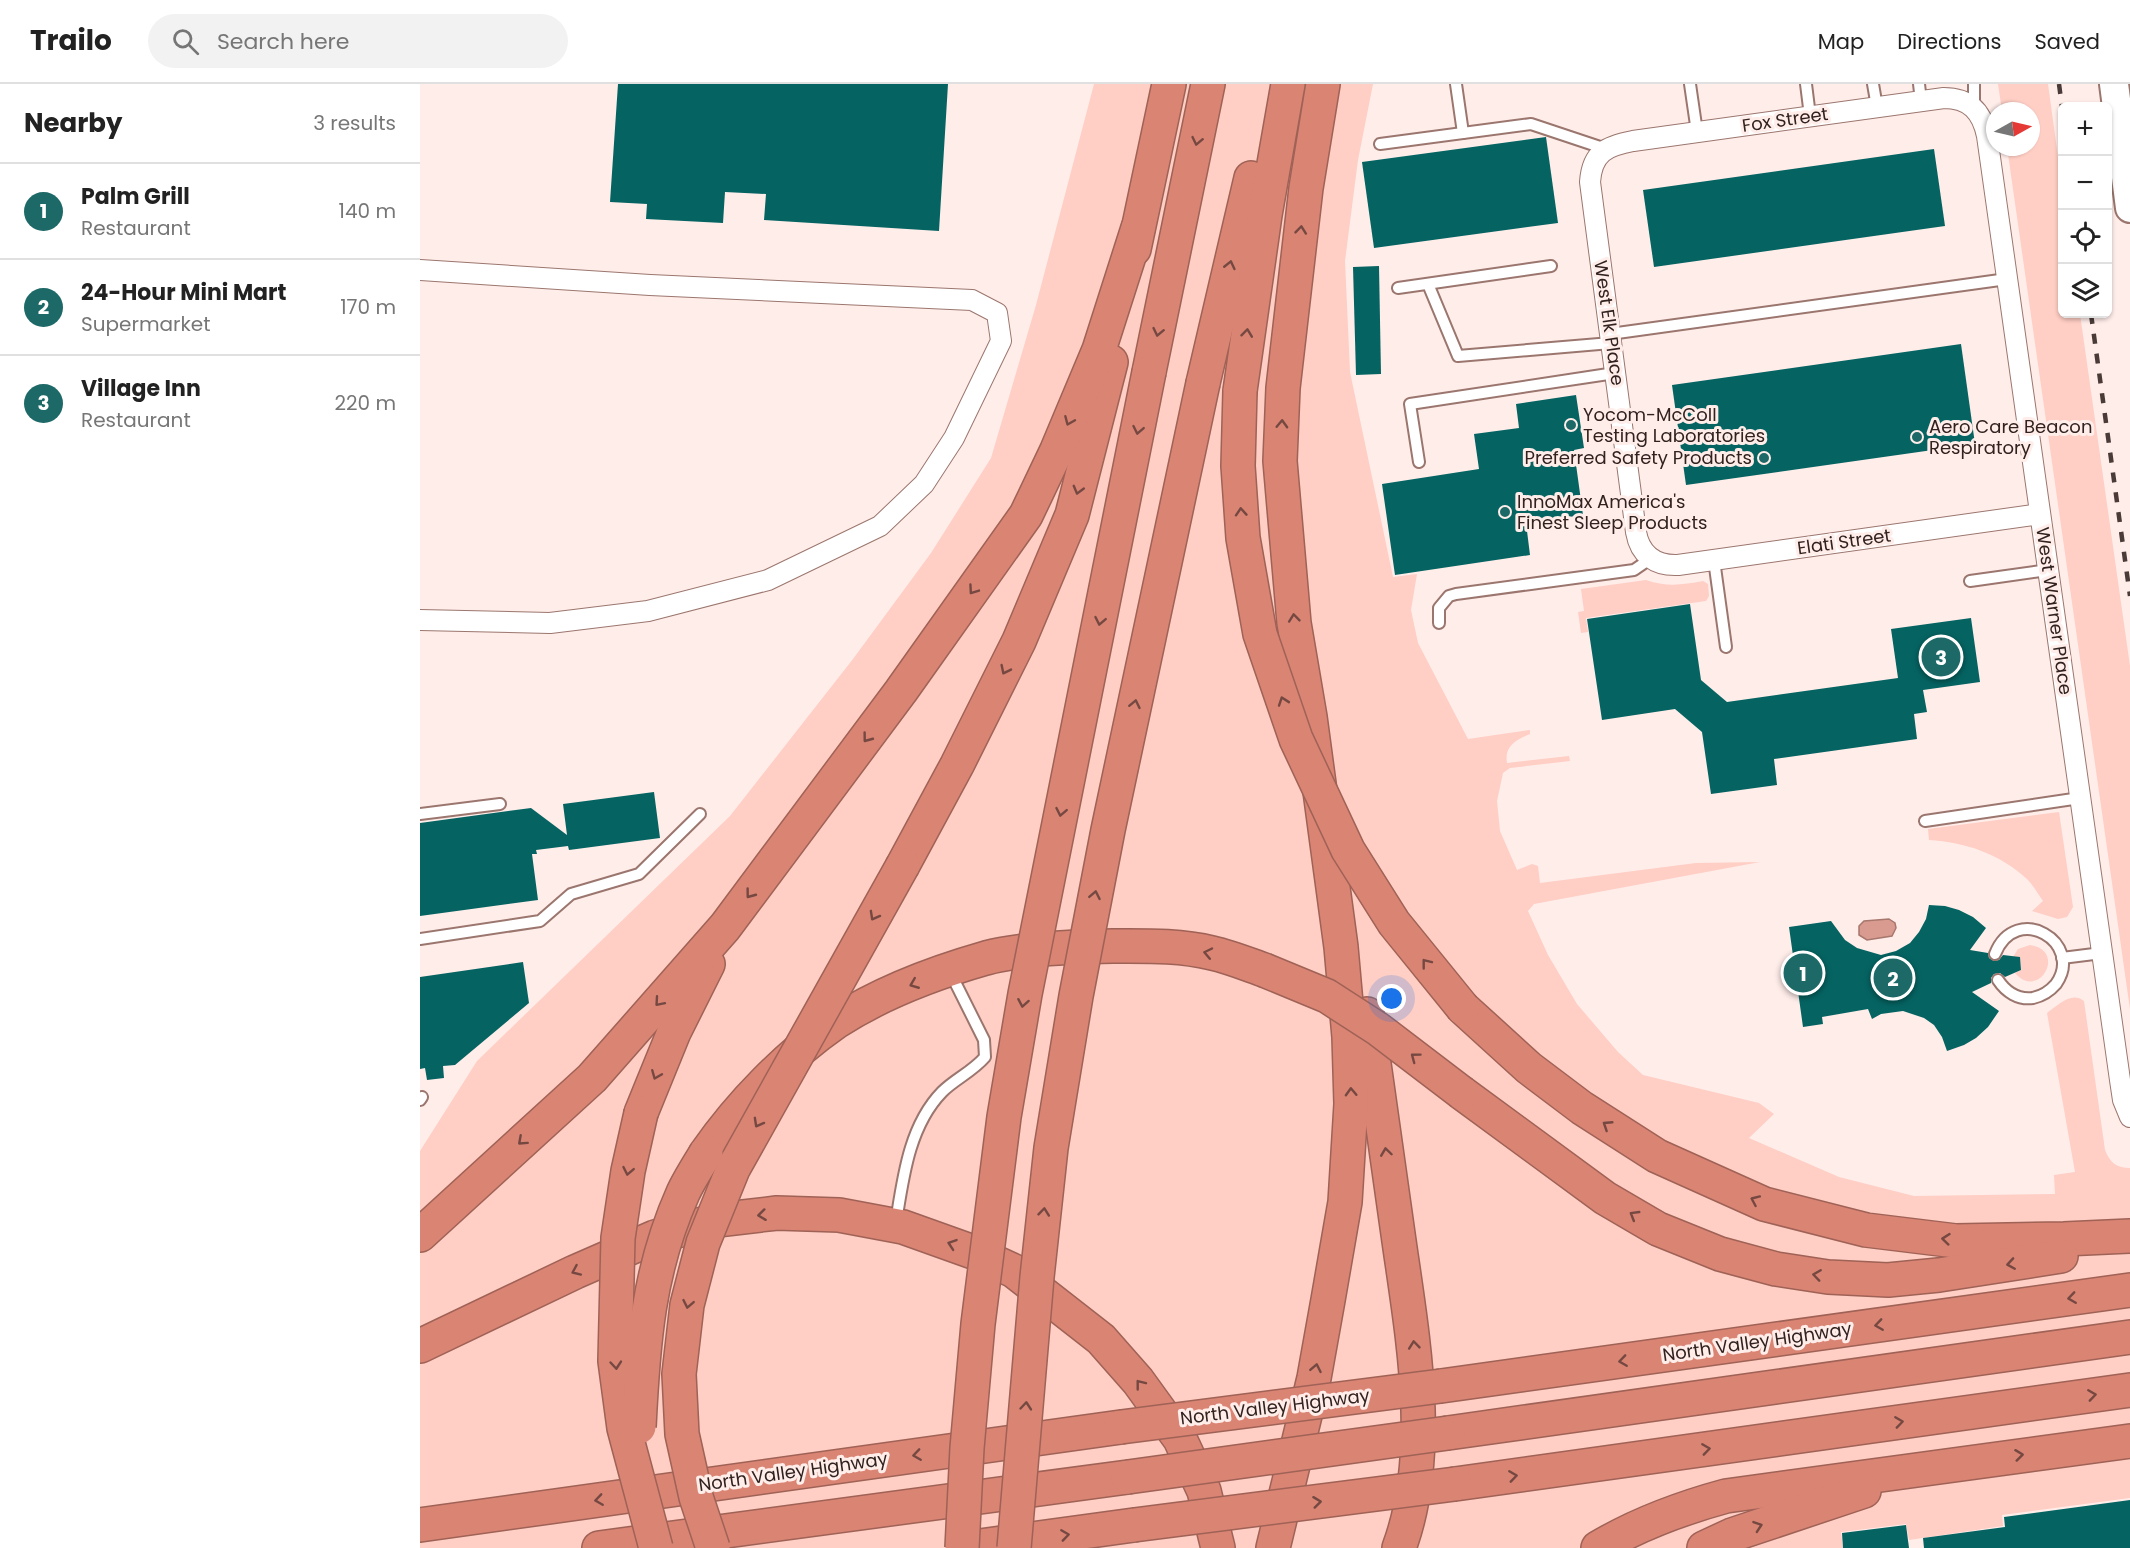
<!DOCTYPE html>
<meta charset="utf-8">
<style>
body{margin:0;font-family:Poppins,sans-serif;background:#f2f2f2;color:#222}
.controls{position:absolute;right:18px;top:18px;display:grid;overflow:hidden;border-radius:9px;box-shadow:0 2px 4px #0004}
.controls button{width:54px;height:54px;display:grid;place-items:center;padding:0;border:0;border-bottom:2px solid #e0e0e0;background:#fff;color:#222;font:30px sans-serif}
.compass{position:absolute;left:1566px;top:18px;width:54px;height:54px;border-radius:50%;background:#fff;box-shadow:0 2px 4px #0004;rotate:82deg}
.you{position:absolute;left:972px;top:915px;width:21px;height:21px;margin:-15px;border:4px solid #fff;border-radius:50%;background:#1a73e8;box-shadow:0 0 0 9px #1a73e833}
.badge{display:grid;place-items:center;width:39px;height:39px;border-radius:50%;background:#1d6967;color:#fff;font-size:20px;font-weight:700}
.pin{position:absolute;translate:-50% -50%;border:3px solid #fff;box-shadow:0 2px 6px #0006}
.list{margin:0;padding:0;list-style:none}
h2{display:flex;justify-content:space-between;align-items:center;height:78px;margin:0;padding:0 24px;font-size:26px}
h2 small{font-size:20px;font-weight:400;color:#767676}
.list li{display:grid;grid-template-columns:39px 1fr auto;gap:18px;align-items:center;box-sizing:border-box;height:96px;padding:0 24px;border-top:2px solid #e0e0e0}
.list b{display:block;font-size:22px;white-space:nowrap}
.list p{margin:0;font-size:20px;white-space:nowrap;color:#767676}
.list em{font-size:20px;font-style:normal;color:#767676}
.icon{flex:none;width:33px;height:33px;fill:none;stroke:currentColor;stroke-width:2;stroke-linecap:round;stroke-linejoin:round}
.map{position:relative;flex:none;width:1710px;height:1464px;overflow:hidden}
header{display:flex;align-items:center;gap:36px;box-sizing:border-box;height:84px;padding:0 30px;background:#fff;border-bottom:2px solid #e0e0e0}
header strong{font-size:28px}
nav{display:flex;gap:33px;margin-inline-start:auto;font-size:21px}
.search{width:420px;height:54px;background:#f2f2f2;display:flex;align-items:center;gap:15px;box-sizing:border-box;padding:0 21px;border-radius:33px;color:#767676;font-size:22px}
main{display:flex}
aside{flex:1;background:#fff}
.map>svg:first-child{display:block}
.green{fill:#ffcec4}
.water{fill:#d99b8f;stroke:#a7776d;stroke-width:1.5}
.building{fill:#056462}
.lines{fill:none;stroke-linecap:round;stroke-linejoin:round}
.lane-casing{stroke:#9b766e;stroke-width:14}
.street-casing{stroke:#9b766e;stroke-width:22}
.secondary-casing{stroke:#9b766e;stroke-width:32}
.highway-casing{stroke:#9f6256;stroke-width:36}
.lane{stroke:#fff;stroke-width:10}
.street{stroke:#fff;stroke-width:20}
.secondary{stroke:#fff;stroke-width:28}
.highway{stroke:#da8474;stroke-width:33}
.rail{stroke:#4a3b38;stroke-width:4.5;stroke-dasharray:10 10;stroke-linecap:butt}
.highway-bridge-casing{stroke:#9f6256;stroke-width:36;stroke-linecap:butt}
.highway-bridge{stroke:#da8474;stroke-width:33}
.oneway{stroke:#754941}
.poi-dot{fill:#1d6967;stroke:#ffedea;stroke-width:2}
.labels{text-anchor:middle;stroke-width:6;stroke-linejoin:round;paint-order:stroke}
.street-label{font-size:18px;fill:#31221f;stroke:#ffedea}
.poi-label{font-size:18px;fill:#31221f;stroke:#ffedea;text-anchor:start}
</style>
<header>
<strong>Trailo</strong>
<div class="search"><svg class="icon" aria-label="search" viewBox="0 0 24 24"><circle cx="10" cy="10" r="6"/><path d="M15 15l6 6"/></svg>Search here</div>
<nav><a>Map</a><a>Directions</a><a>Saved</a></nav>
</header>
<main>
<aside>
<h2>Nearby<small>3 results</small></h2>
<ul class="list">
<li><span class="badge">1</span><div><b>Palm Grill</b><p>Restaurant</p></div><em>140 m</em></li>
<li><span class="badge">2</span><div><b>24-Hour Mini Mart</b><p>Supermarket</p></div><em>170 m</em></li>
<li><span class="badge">3</span><div><b>Village Inn</b><p>Restaurant</p></div><em>220 m</em></li>
</ul>
</aside>
<div class="map">
<svg width="1710" height="1464" viewBox="0 0 1710 1464">
<rect width="100%" height="100%" fill="#ffedea"/>
<!-- green -->
<g class="green">
<path d="M 674,0 L 953,0 L 938,76 L 925,177 L 930,288 L 973,493 L 997,490 L 991,526 L 998,559 L 1048,655 L 1110,646 L 1110,650 C 1096,656 1084,662 1087,679 L 1149,672 L 1150,677 L 1090,684 L 1083,689 L 1077,717 L 1080,747 L 1097,786 L 1112,780 L 1118,782 L 1120,799 L 1276,779 L 1340,778 L 1114,820 L 1108,827 L 1128,871 L 1157,920 L 1198,968 L 1223,991 L 1339,1019 L 1354,1030 L 1329,1054 L 1419,1093 L 1494,1112 L 1635,1110 L 1634,1091 L 1655,1088 L 1627,929 C 1638,921 1652,907 1664,917 L 1685,1066 C 1690,1079 1697,1084 1710,1084 L 1710,1414 L 1582,1431 L 1583,1442 L 1489,1456 L 1486,1440 L 1421,1448 L 1423,1464 L 0,1464 L 0,1067 L 57,977 L 310,732 L 433,575 L 511,469 L 571,374 L 616,221 Z"/>
<polygon points="1578,0 1628,0 1642,102 1642,230 1660,230 1710,582 1710,925 1587,63 1611,63 1611,27 1582,27"/>
<path d="M 1226,496 C 1246,503 1263,501 1283,497 L 1288,500 L 1289,512 L 1286,517 L 1166,534 L 1168,548 L 1161,549 L 1158,528 L 1164,527 L 1161,505 Z"/>
<path d="M 1639,728 L 1653,823 L 1647,833 L 1638,835 L 1612,827 L 1623,817 C 1618,810 1613,801 1607,795 C 1580,770 1545,758 1509,756 L 1508,745 Z"/>
<path d="M 1610,861 C 1648,867 1618,917 1595,889 L 1601,886 L 1600,874 L 1593,873 L 1598,865 Z"/>
</g>
<!-- water -->
<polygon class="water" points="1469,835 1475,839 1476,844 1472,852 1447,856 1439,851 1439,842 1444,837"/>
<!-- building -->
<g class="building">
<polygon points="198,0 528,0 519,147 344,136 346,110 305,108 303,139 226,135 227,120 190,118"/>
<polygon points="1126,53 1138,139 954,164 942,78"/>
<polygon points="1514,65 1525,142 1234,183 1223,106"/>
<polygon points="959,182 961,290 936,291 933,183"/>
<polygon points="1541,260 1555,360 1266,401 1252,301"/>
<polygon points="1156,311 1164,364 1154,366 1163,431 1106,439 1110,471 975,491 962,400 1059,385 1054,350 1099,344 1096,320"/>
<polygon points="1270,520 1281,596 1307,618 1478,594 1471,545 1551,534 1560,598 1503,606 1507,628 1494,630 1497,655 1354,675 1357,701 1291,710 1282,648 1255,625 1182,636 1167,535"/>
<polygon points="234,708 240,754 149,766 148,762 116,766 117,770 112,770 118,816 0,832 0,739 111,724 147,751 143,720"/>
<polygon points="1509,821 1525,822 1539,826 1553,833 1566,844 1550,866 1568,869 1569,874 1574,877 1579,876 1583,871 1600,873 1601,886 1585,893 1580,889 1574,890 1571,894 1571,899 1552,908 1579,927 1568,943 1556,954 1544,961 1527,967 1522,953 1514,941 1504,934 1483,927 1461,930 1452,935 1448,925 1402,933 1403,940 1383,943 1369,843 1411,837 1425,856 1437,864 1461,871 1476,867 1490,859 1499,848 1506,835"/>
<polygon points="103,878 109,919 35,981 23,982 24,994 7,996 5,984 0,985 0,893"/>
<polygon points="1710,1416 1710,1464 1504,1464 1503,1454 1585,1443 1584,1433"/>
<polygon points="1486,1441 1489,1464 1423,1464 1422,1449"/>
</g>
<g class="lines">
<defs>
<g id="lane">
<polyline points="1036,0 1043,49"/>
<polyline points="1270,0 1277,48"/>
<polyline points="1386,0 1390,32"/>
<polyline points="1453,0 1457,23"/>
<polyline points="1499,0 1501,17"/>
<polyline points="1554,22 1554,0"/>
<polyline points="960,60 1111,40 1186,65"/>
<polyline points="1008,200 1038,272 1191,259"/>
<polyline points="978,204 1131,182"/>
<polyline points="1190,250 1587,195"/>
<polyline points="999,378 990,320 1195,289"/>
<polyline points="1294,476 1306,563"/>
<polyline points="1550,497 1628,486"/>
<polyline points="1019,539 1019,524 1029,512 1036,510 1214,486 1230,475"/>
<polyline points="0,730 80,720"/>
<polyline points="1505,737 1660,714"/>
<polyline points="0,855 120,837 151,810 219,790 280,730"/>
<path d="M 1575,870 C 1596,817 1665,859 1636,900 C 1630,907 1622,912 1613,914 C 1598,916 1586,908 1578,896"/>
<polyline points="1642,874 1682,869"/>
<polyline points="0,1016 2,1013"/>
<path d="M 476,1138 C 483,1094 489,1042 522,1008 C 535,995 552,988 565,973 L 564,956 L 531,890"/>
</g>
<g id="street">
<polyline points="0,186 230,201 552,216 577,229 581,257 534,354 504,400 460,442 348,496 228,527 130,539 0,536"/>
<path d="M 1620,430 L 1258,481 C 1235,482 1220,471 1216,448 L 1170,98 C 1172,68 1187,62 1213,57 L 1524,14 C 1550,14 1562,28 1567,52 L 1700,996 L 1703,1016 L 1710,1033"/>
</g>
<polyline id="secondary" points="1694,0 1710,124"/>
<g id="highway">
<polyline points="714,165 749,0"/>
<polyline points="729,288 788,0"/>
<polyline points="783,299 831,94"/>
<polyline points="820,307 845,131 868,0"/>
<polyline points="483,781 537,681 599,557 652,431 691,278"/>
<polyline points="1043,924 1109,984 1162,1024 1237,1072 1344,1120 1446,1146 1536,1157 1644,1155 1710,1152"/>
<path d="M 947,930 C 957,1003 968,1076 978,1150 C 992,1250 1015,1367 979,1464"/>
<polyline points="1042,1009 1185,1114 1238,1145 1300,1170 1356,1185 1408,1193 1468,1196 1519,1191 1641,1172"/>
<polyline points="221,1029 254,948 288,880"/>
<path d="M 286,1069 C 320,1020 367,972 416,938 C 459,910 517,888 566,874 C 601,865 656,862 693,862 C 726,862 759,861 792,869 C 810,873 827,880 844,886"/>
<polyline points="0,1151 172,994 305,843 481,607 606,431 637,366 679,266 718,144"/>
<polyline points="0,1262 155,1188 235,1153 297,1136 357,1129 419,1131 483,1143 553,1168 594,1187 681,1255 718,1297 760,1355 784,1407 798,1464"/>
<polyline points="1021,1302 1710,1206"/>
<polyline points="1028,1349 1710,1253"/>
<polyline points="1035,1400 1710,1306"/>
<polyline points="0,1441 701,1343"/>
<polyline points="179,1464 708,1393"/>
<polyline points="545,1464 714,1441"/>
<polyline points="853,1464 894,1294 908,1216 925,1118 931,1020 929,953 921,863 890,633 874,539 860,377 863,304 886,104 903,0"/>
<path d="M 1178,1464 C 1218,1440 1262,1424 1306,1412 L 1710,1357"/>
<polyline points="1284,1464 1312,1451 1444,1407"/>
</g>
</defs>
<!-- lane casing -->
<use href="#lane" class="lane-casing"/>
<!-- street casing -->
<use href="#street" class="street-casing"/>
<!-- secondary casing -->
<use href="#secondary" class="secondary-casing"/>
<!-- highway casing -->
<use href="#highway" class="highway-casing"/>
<!-- lane -->
<use href="#lane" class="lane"/>
<!-- street -->
<use href="#street" class="street"/>
<!-- secondary -->
<use href="#secondary" class="secondary"/>
<!-- highway -->
<use href="#highway" class="highway"/>
<!-- rail -->
<g class="rail">
<polyline points="1639,0 1642,23"/>
<polyline points="1671,230 1710,512"/>
</g>
<defs>
<g id="highway-bridge">
<polyline points="820,307 818,382 823,454 840,550 876,655 928,766 974,839 1043,924"/>
<polyline points="844,886 907,912 958,945 1042,1009"/>
<polyline points="221,1029 208,1087 198,1154 195,1277 204,1344 236,1464"/>
<path d="M 219,1343 C 223,1260 228,1187 263,1109 C 269,1096 278,1082 286,1069"/>
<polyline points="701,1343 1021,1302"/>
<polyline points="708,1393 1028,1349"/>
<polyline points="714,1441 1035,1400"/>
<polyline points="293,1464 276,1413 262,1350 259,1290 267,1221 283,1159 313,1085 483,781"/>
<polyline points="542,1464 547,1364 558,1240 584,1033 605,910 729,288"/>
<polyline points="594,1464 617,1193 631,1064 656,912 688,746 783,299"/>
</g>
</defs>
<!-- highway-bridge casing -->
<use href="#highway-bridge" class="highway-bridge-casing"/>
<!-- highway-bridge -->
<use href="#highway-bridge" class="highway-bridge"/>
</g>
<!-- one-way arrows -->
<defs><path id="oneway-chevron" d="M-2-3.5L2.5 0L-2 3.5" fill="none" stroke-width="1.6" stroke-linecap="round" stroke-linejoin="round" transform="scale(1.5)"/></defs>
<g class="oneway">
<use href="#oneway-chevron" transform="translate(777 57) rotate(102)"/>
<use href="#oneway-chevron" transform="translate(881 146) rotate(-84)"/>
<use href="#oneway-chevron" transform="translate(810 181) rotate(-77)"/>
<use href="#oneway-chevron" transform="translate(738 248) rotate(102)"/>
<use href="#oneway-chevron" transform="translate(827 249) rotate(-83)"/>
<use href="#oneway-chevron" transform="translate(649 337) rotate(113)"/>
<use href="#oneway-chevron" transform="translate(862 340) rotate(-88)"/>
<use href="#oneway-chevron" transform="translate(718 346) rotate(101)"/>
<use href="#oneway-chevron" transform="translate(658 406) rotate(105)"/>
<use href="#oneway-chevron" transform="translate(821 428) rotate(-94)"/>
<use href="#oneway-chevron" transform="translate(553 506) rotate(125)"/>
<use href="#oneway-chevron" transform="translate(874 534) rotate(-96)"/>
<use href="#oneway-chevron" transform="translate(680 537) rotate(101)"/>
<use href="#oneway-chevron" transform="translate(585 586) rotate(116)"/>
<use href="#oneway-chevron" transform="translate(863 617) rotate(-109)"/>
<use href="#oneway-chevron" transform="translate(715 620) rotate(-78)"/>
<use href="#oneway-chevron" transform="translate(447 654) rotate(127)"/>
<use href="#oneway-chevron" transform="translate(641 728) rotate(101)"/>
<use href="#oneway-chevron" transform="translate(330 810) rotate(127)"/>
<use href="#oneway-chevron" transform="translate(675 811) rotate(-79)"/>
<use href="#oneway-chevron" transform="translate(454 832) rotate(119)"/>
<use href="#oneway-chevron" transform="translate(788 869) rotate(-168)"/>
<use href="#oneway-chevron" transform="translate(1006 879) rotate(-128)"/>
<use href="#oneway-chevron" transform="translate(494 900) rotate(158)"/>
<use href="#oneway-chevron" transform="translate(239 918) rotate(131)"/>
<use href="#oneway-chevron" transform="translate(603 919) rotate(100)"/>
<use href="#oneway-chevron" transform="translate(995 973) rotate(-143)"/>
<use href="#oneway-chevron" transform="translate(236 991) rotate(112)"/>
<use href="#oneway-chevron" transform="translate(931 1008) rotate(-92)"/>
<use href="#oneway-chevron" transform="translate(338 1039) rotate(119)"/>
<use href="#oneway-chevron" transform="translate(1187 1041) rotate(-147)"/>
<use href="#oneway-chevron" transform="translate(102 1057) rotate(138)"/>
<use href="#oneway-chevron" transform="translate(966 1068) rotate(-98)"/>
<use href="#oneway-chevron" transform="translate(208 1087) rotate(101)"/>
<use href="#oneway-chevron" transform="translate(1335 1116) rotate(-156)"/>
<use href="#oneway-chevron" transform="translate(624 1128) rotate(-84)"/>
<use href="#oneway-chevron" transform="translate(342 1131) rotate(173)"/>
<use href="#oneway-chevron" transform="translate(1214 1131) rotate(-149)"/>
<use href="#oneway-chevron" transform="translate(1526 1155) rotate(-174)"/>
<use href="#oneway-chevron" transform="translate(532 1160) rotate(-161)"/>
<use href="#oneway-chevron" transform="translate(1591 1180) rotate(171)"/>
<use href="#oneway-chevron" transform="translate(156 1187) rotate(156)"/>
<use href="#oneway-chevron" transform="translate(1397 1191) rotate(-172)"/>
<use href="#oneway-chevron" transform="translate(1652 1214) rotate(172)"/>
<use href="#oneway-chevron" transform="translate(268 1220) rotate(101)"/>
<use href="#oneway-chevron" transform="translate(1459 1241) rotate(172)"/>
<use href="#oneway-chevron" transform="translate(994 1261) rotate(-96)"/>
<use href="#oneway-chevron" transform="translate(1203 1277) rotate(172)"/>
<use href="#oneway-chevron" transform="translate(196 1281) rotate(85)"/>
<use href="#oneway-chevron" transform="translate(896 1284) rotate(-79)"/>
<use href="#oneway-chevron" transform="translate(720 1300) rotate(-128)"/>
<use href="#oneway-chevron" transform="translate(1672 1311) rotate(-8)"/>
<use href="#oneway-chevron" transform="translate(606 1322) rotate(-85)"/>
<use href="#oneway-chevron" transform="translate(1479 1338) rotate(-8)"/>
<use href="#oneway-chevron" transform="translate(1286 1365) rotate(-8)"/>
<use href="#oneway-chevron" transform="translate(497 1371) rotate(172)"/>
<use href="#oneway-chevron" transform="translate(1599 1371) rotate(-7)"/>
<use href="#oneway-chevron" transform="translate(1093 1392) rotate(-8)"/>
<use href="#oneway-chevron" transform="translate(179 1416) rotate(172)"/>
<use href="#oneway-chevron" transform="translate(897 1418) rotate(-7)"/>
<use href="#oneway-chevron" transform="translate(1338 1442) rotate(-19)"/>
<use href="#oneway-chevron" transform="translate(645 1451) rotate(-8)"/>
</g>
<!-- markers -->
<g class="poi-dot">
<circle cx="1151" cy="341" r="6"/>
<circle cx="1497" cy="353" r="6"/>
<circle cx="1344" cy="374" r="6"/>
<circle cx="1085" cy="428" r="6"/>
</g>
<g class="labels">
<!-- street labels -->
<g class="street-label">
<text transform="translate(1365 36) rotate(-8)" y="6">Fox Street</text>
<text transform="translate(1189 239) rotate(82)" y="6">West Elk Place</text>
<text transform="translate(1424 458) rotate(-8)" y="6">Elati Street</text>
<text transform="translate(1634 527) rotate(82)" y="6">West Warner Place</text>
<text transform="translate(1337 1258) rotate(-8)" y="6">North Valley Highway</text>
<text transform="translate(855 1323) rotate(-7)" y="6">North Valley Highway</text>
<text transform="translate(373 1388) rotate(-8)" y="6">North Valley Highway</text>
</g>
<!-- poi labels -->
<g class="poi-label">
<text x="1163" y="337">Yocom-McColl<tspan x="1163" dy="21">Testing Laboratories</tspan></text>
<text x="1509" y="349">Aero Care Beacon<tspan x="1509" dy="21">Respiratory</tspan></text>
<text x="1332" y="380" text-anchor="end">Preferred Safety Products</text>
<text x="1097" y="424">InnoMax America's<tspan x="1097" dy="21">Finest Sleep Products</tspan></text>
</g>
</g>
</svg>
<div class="controls">
<button>+</button>
<button>−</button>
<button><svg class="icon" aria-label="locate" viewBox="0 0 24 24"><circle cx="12" cy="12" r="6"/><path d="M12 2v4M12 18v4M2 12h4M18 12h4"/></svg></button>
<button><svg class="icon" aria-label="layers" viewBox="0 0 24 24"><path d="M12 4l9 5-9 5-9-5zM3 14l9 5 9-5"/></svg></button>
</div>
<svg class="compass" viewBox="-18 -18 36 36"><path d="M0-13l5 13h-10z" fill="#e53935"/><path d="M0 13l5-13h-10z" fill="#767676"/></svg>
<div class="you"></div>
<div class="pin badge" style="left:1383px;top:889px">1</div>
<div class="pin badge" style="left:1473px;top:894px">2</div>
<div class="pin badge" style="left:1521px;top:573px">3</div>
</div>
</main>
